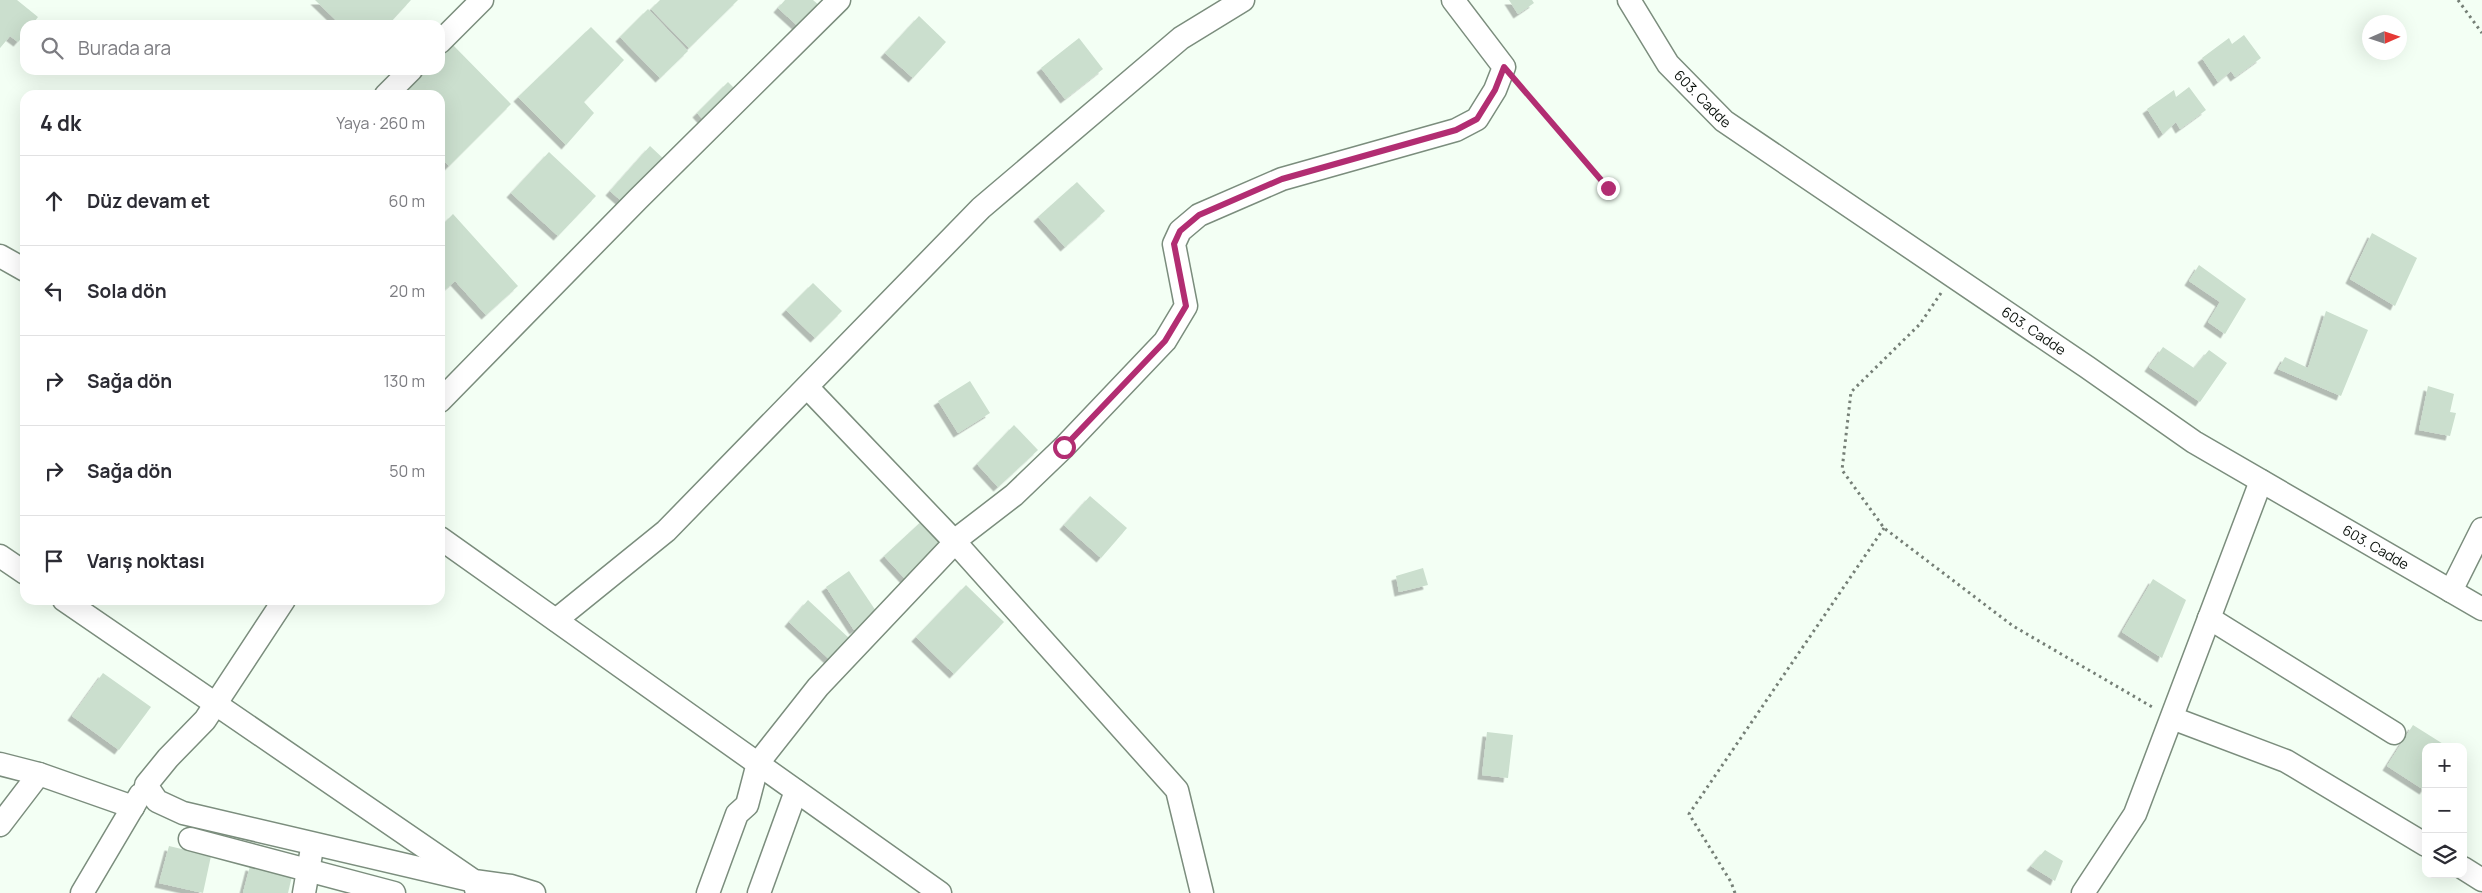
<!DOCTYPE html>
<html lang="tr">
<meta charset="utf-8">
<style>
body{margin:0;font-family:Manrope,sans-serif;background:#f7f7f7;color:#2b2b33}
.controls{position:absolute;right:15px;bottom:15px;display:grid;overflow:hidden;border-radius:10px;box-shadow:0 5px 20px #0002}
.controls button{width:45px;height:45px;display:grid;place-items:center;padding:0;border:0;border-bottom:1px solid #e1e1e2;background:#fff;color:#2b2b33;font:25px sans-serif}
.compass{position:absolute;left:2362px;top:15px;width:45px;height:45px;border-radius:50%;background:#fff;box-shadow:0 5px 20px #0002;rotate:87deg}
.stop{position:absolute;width:15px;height:15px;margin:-11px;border:4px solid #b22d72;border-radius:50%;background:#fff}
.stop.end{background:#b22d72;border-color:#fff;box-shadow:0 1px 5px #0008}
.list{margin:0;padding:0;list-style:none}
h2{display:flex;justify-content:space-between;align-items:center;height:65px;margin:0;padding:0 20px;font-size:21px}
h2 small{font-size:16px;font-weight:400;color:#7c7c81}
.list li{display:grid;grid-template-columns:32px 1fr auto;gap:15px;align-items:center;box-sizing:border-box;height:90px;padding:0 20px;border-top:1px solid #e1e1e2}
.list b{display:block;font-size:19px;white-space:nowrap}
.list em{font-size:16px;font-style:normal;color:#7c7c81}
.icon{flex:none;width:28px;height:28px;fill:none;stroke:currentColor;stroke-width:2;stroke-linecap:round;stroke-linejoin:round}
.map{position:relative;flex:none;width:2482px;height:893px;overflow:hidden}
.search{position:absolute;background:#fff;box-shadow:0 5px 20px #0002;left:20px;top:20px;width:425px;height:55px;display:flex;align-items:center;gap:12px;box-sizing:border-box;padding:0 18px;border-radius:15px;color:#7c7c81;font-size:19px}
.panel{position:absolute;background:#fff;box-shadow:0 5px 20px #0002;left:20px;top:90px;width:425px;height:515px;border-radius:15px}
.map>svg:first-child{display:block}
.building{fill:#cbdfce;filter:url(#shadow)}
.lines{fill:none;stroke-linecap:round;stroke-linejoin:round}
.minor-casing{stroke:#7b8d7d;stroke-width:25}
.path{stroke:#757f76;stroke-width:3;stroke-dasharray:2.5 4;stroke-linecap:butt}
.minor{stroke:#fff;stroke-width:22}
.route{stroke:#b22d72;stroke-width:6}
.labels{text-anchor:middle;stroke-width:5;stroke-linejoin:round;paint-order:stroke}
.street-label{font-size:14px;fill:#0a110b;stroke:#fff}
</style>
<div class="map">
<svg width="2482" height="893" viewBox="0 0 2482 893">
<defs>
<filter id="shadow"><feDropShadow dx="-4.5" dy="4.5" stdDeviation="0" flood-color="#0004"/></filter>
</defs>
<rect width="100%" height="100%" fill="#f3fff4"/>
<!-- building -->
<g class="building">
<polygon points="0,0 17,0 38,17 32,25 25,25 25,34 18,42 10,36 0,48"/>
<polygon points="315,0 411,0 388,25 341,25"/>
<polygon points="660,0 738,0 689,48 651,9"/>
<polygon points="785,0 813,0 821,7 801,29 778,8"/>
<polygon points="1509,0 1532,0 1534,3 1518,14"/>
<polygon points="648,9 688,51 660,78 620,37"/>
<polygon points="919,16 946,42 913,78 885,53"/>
<polygon points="591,27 624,60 584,102 594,113 566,145 518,97"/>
<polygon points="2244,35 2261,58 2235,77 2231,71 2218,82 2202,58 2229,38 2232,44"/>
<polygon points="1079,38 1103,69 1065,99 1041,68"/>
<polygon points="452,44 511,104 449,166 440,157 440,95 401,95 426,70 440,70 440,56"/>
<polygon points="728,82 741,95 709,126 697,113"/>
<polygon points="2189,87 2206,110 2180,129 2176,122 2163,134 2147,109 2174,90 2176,97"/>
<polygon points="650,146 667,162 627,206 610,191"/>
<polygon points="549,152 596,196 558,236 511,193"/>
<polygon points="1077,182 1105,211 1065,247 1038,217"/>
<polygon points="453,214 518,286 486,315 455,281 440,294 440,227"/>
<polygon points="2372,233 2417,258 2395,306 2350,279"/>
<polygon points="2199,265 2246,299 2225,334 2208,322 2220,302 2189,281"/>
<polygon points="813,283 842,311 815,338 786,310"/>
<polygon points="2326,311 2368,330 2341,396 2278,369 2285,357 2308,368"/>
<polygon points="2163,347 2194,368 2209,350 2227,363 2200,402 2149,367"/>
<polygon points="970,381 990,413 958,433 938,401"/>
<polygon points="2428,386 2454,394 2450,412 2456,413 2450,436 2419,430"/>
<polygon points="1014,425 1038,450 998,487 977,464"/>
<polygon points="1090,496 1127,528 1101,558 1064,525"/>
<polygon points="924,519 946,543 906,580 884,556"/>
<polygon points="1423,568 1428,585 1399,592 1396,576"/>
<polygon points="849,571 878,614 854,630 826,587"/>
<polygon points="2153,579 2186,600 2162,658 2122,632"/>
<polygon points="966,585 1004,622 954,674 916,637"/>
<polygon points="808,600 850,639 830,660 789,622"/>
<polygon points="103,673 151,707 119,750 72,716"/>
<polygon points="2413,725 2448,747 2426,747 2426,787 2424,790 2387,766"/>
<polygon points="1487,732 1513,735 1508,778 1482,775"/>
<polygon points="169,846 211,856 203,893 159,883"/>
<polygon points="2045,850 2063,861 2055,881 2031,866"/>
<polygon points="250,866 292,876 288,893 243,893"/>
</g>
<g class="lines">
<defs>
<g id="minor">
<path id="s1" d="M 1629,0 L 1668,64 L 1724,121 L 2087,367 L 2194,442 L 2482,609"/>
<polyline points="440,42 482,0"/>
<polyline points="386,95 411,70"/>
<polyline points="0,256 25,270"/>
<polyline points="807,387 955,542 1177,790 1202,893"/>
<polyline points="440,401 638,199 839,0"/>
<polyline points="440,538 940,893"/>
<polyline points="0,556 25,573"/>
<polyline points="2451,591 2482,529"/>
<polyline points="64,600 474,881 511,886 534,893"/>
<polyline points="284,600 205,720 168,758 146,785 157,801 183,813 474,881 477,893"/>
<polyline points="2209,618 2394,733"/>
<polyline points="556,620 666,531 981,208 1181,38 1243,0"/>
<polyline points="2172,718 2286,761 2426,845"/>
<polyline points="0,764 39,774 133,807"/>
<polyline points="0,825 39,774"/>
<polyline points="190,839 394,893"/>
<polyline points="2463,868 2482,880"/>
<polyline points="82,893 140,795"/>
<polyline points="304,893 311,854"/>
<polyline points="708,893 737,814 747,805 758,763 818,687 962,535 1014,495 1064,447 1165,341 1186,306 1174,244 1180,231 1199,215 1282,179 1456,130 1477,119 1495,90 1504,67 1453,0"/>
<polyline points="759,893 796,791"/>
<polyline points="2083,893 2135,814 2261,481"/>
</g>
</defs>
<!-- minor casing -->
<use href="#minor" class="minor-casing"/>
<!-- path -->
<g class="path">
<polyline points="2458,0 2482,33"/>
<polyline points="1519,84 1608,188"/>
<polyline points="1941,293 1920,324 1851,392 1842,470 1884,528 2013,626 2154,708"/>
<polyline points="1735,893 1731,882 1689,814 1884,528"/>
</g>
<!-- minor -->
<use href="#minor" class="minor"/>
</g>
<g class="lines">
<!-- route -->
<polyline class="route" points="1064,447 1165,341 1186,306 1174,244 1180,231 1199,215 1282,179 1456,130 1477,119 1495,90 1504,67 1608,188"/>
</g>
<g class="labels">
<!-- street labels -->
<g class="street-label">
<text dy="5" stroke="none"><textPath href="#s1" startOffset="124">603. Cadde</textPath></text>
<text dy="5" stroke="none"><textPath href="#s1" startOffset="529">603. Cadde</textPath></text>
<text dy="5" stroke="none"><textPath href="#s1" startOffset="934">603. Cadde</textPath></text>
</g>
</g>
</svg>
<div class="controls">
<button>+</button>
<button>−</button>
<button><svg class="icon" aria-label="layers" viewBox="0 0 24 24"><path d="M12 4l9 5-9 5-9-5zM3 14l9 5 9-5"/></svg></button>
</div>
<svg class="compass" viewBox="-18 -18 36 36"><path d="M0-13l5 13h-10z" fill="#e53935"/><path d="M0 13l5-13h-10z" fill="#7c7c81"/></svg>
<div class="stop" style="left:1064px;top:447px"></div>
<div class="stop end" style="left:1608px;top:188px"></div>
<div class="search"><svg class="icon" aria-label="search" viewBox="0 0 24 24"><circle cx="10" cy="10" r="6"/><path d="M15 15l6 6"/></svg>Burada ara</div>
<section class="panel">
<h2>4 dk<small>Yaya · 260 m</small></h2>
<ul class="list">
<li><svg class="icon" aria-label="ahead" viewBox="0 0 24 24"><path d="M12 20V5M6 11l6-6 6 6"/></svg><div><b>Düz devam et</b></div><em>60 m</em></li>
<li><svg class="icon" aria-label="left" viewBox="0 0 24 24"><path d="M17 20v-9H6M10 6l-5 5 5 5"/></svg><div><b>Sola dön</b></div><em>20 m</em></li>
<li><svg class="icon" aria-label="right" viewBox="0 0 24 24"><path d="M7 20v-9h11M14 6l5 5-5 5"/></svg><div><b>Sağa dön</b></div><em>130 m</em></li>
<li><svg class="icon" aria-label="right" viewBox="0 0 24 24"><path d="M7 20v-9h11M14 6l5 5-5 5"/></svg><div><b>Sağa dön</b></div><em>50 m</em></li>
<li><svg class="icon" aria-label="arrive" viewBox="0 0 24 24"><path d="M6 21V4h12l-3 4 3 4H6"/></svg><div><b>Varış noktası</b></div></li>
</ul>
</section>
</div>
